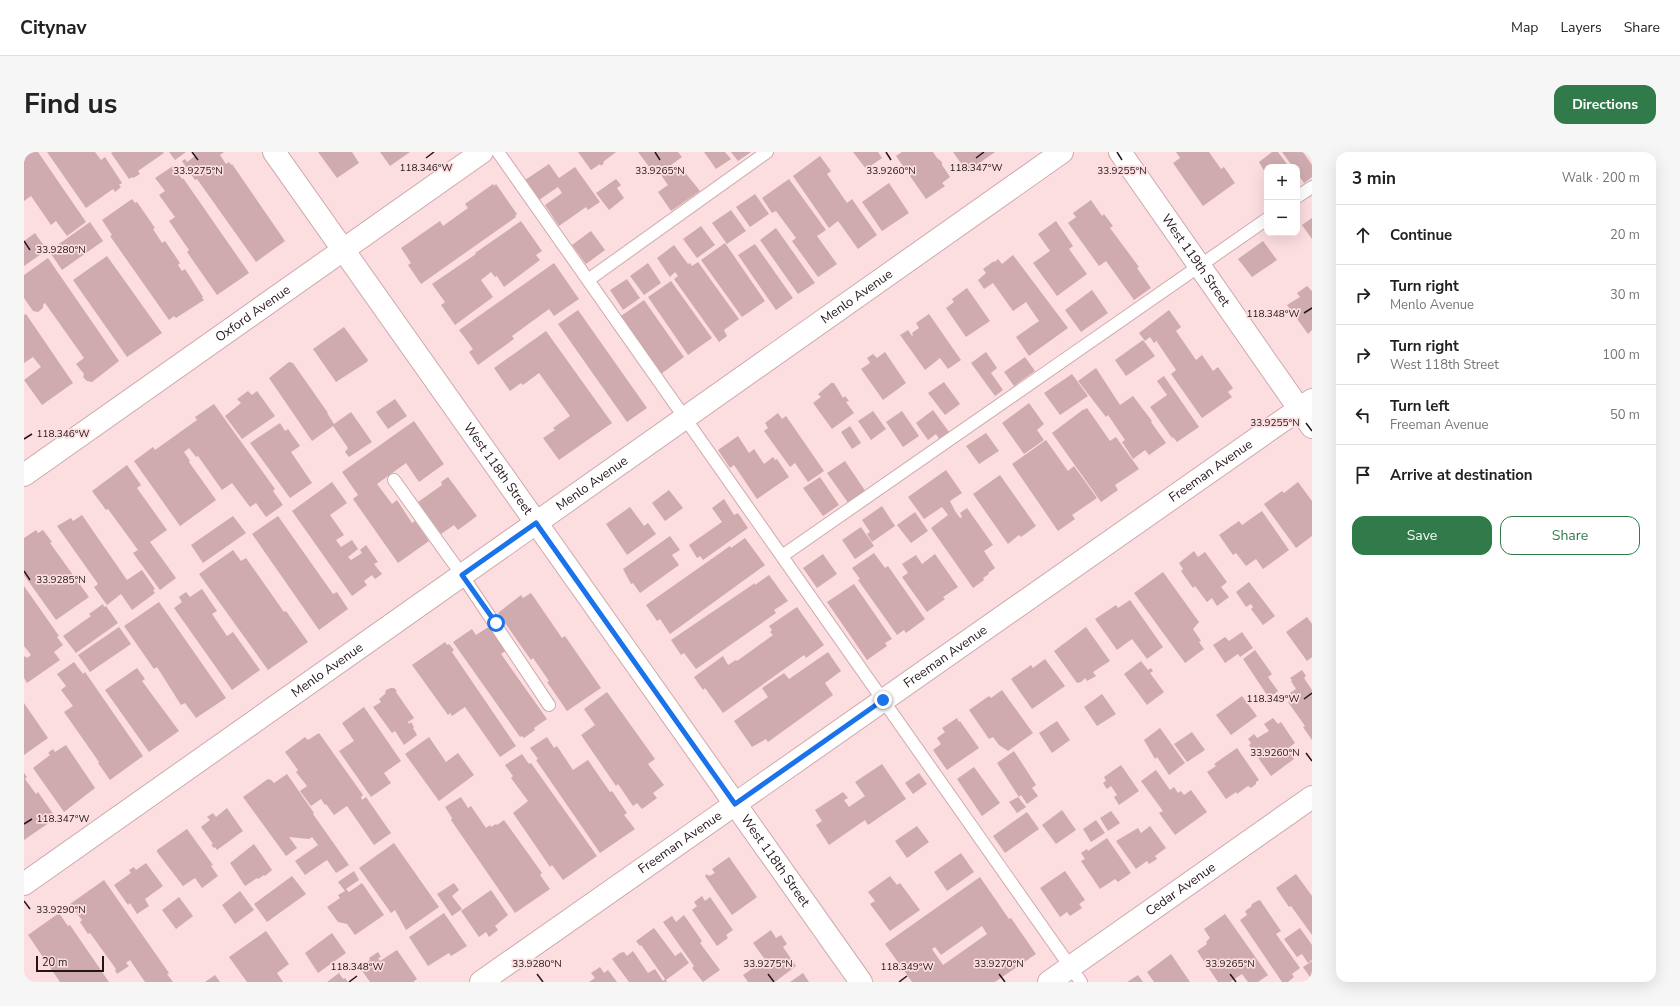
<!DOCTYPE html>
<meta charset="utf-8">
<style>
:root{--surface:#fff;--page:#f6f6f6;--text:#222;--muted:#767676;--line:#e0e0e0;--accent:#307b49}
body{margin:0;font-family:"Nunito Sans",sans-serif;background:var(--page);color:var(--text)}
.controls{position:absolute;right:12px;top:12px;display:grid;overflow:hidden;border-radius:8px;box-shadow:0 4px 16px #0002}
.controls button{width:36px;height:36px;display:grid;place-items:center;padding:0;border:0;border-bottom:1px solid var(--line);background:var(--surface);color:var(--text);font:20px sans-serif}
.scale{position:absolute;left:12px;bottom:10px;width:68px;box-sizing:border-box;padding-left:4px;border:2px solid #231618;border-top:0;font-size:11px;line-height:14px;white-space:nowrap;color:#231618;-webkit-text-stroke:3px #fcdde0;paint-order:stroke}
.stop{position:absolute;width:12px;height:12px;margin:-9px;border:3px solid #1a73e8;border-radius:50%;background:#fff}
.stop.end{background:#1a73e8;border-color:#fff;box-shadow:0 1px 4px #0008}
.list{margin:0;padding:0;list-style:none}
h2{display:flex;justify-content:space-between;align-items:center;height:52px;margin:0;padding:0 16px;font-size:17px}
h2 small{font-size:13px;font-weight:400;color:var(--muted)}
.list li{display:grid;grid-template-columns:26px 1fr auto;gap:12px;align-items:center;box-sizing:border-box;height:60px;padding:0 16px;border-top:1px solid var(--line)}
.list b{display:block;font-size:15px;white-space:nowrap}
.list p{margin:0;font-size:13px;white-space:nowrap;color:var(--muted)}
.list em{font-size:13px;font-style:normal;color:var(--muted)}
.actions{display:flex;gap:8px;padding:12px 16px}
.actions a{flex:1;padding:9px 0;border:1px solid var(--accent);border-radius:12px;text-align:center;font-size:14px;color:var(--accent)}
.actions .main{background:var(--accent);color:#fff}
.icon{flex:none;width:22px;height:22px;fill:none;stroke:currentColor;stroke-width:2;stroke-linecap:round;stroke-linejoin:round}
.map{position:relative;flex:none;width:1288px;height:830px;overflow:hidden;border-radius:12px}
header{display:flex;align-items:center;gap:24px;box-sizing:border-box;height:56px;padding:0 20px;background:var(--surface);border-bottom:1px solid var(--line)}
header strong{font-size:19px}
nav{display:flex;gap:22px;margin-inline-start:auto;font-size:14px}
.intro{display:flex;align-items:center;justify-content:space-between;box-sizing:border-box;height:96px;padding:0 24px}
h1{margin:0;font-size:28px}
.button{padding:10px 18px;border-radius:12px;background:var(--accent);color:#fff;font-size:14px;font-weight:700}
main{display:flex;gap:24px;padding:0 24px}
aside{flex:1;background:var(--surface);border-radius:12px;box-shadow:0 4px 16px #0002}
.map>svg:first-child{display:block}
.building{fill:#cfabaf;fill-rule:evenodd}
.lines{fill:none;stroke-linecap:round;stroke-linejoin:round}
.service-casing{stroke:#ceaaad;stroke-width:14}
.minor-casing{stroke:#ceaaad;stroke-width:24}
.tertiary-casing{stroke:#ceaaad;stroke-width:24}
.service{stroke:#fff;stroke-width:12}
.minor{stroke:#fff;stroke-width:22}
.tertiary{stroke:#fff;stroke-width:22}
.route{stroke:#1a73e8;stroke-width:5}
.ticks{fill:none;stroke:#231618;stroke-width:1.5}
.labels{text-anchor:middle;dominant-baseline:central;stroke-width:3.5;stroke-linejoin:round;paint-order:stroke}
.street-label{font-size:13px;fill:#231618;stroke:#fcdde0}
.ticks-label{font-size:10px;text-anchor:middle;fill:#231618;stroke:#fcdde0;stroke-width:3.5;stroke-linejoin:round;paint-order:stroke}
</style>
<header>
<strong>Citynav</strong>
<nav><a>Map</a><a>Layers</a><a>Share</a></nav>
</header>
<div class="intro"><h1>Find us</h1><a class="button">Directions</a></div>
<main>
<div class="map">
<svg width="1288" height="830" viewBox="0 0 1288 830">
<rect width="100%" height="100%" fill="#fcdde0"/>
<path class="building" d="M0 0H14L62 70 43 84 32 69 27 73 7 44 0 49Z
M23 0H71L77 8 81 5 98 31 95 33 97 35 91 40 89 37 62 56Z
M89 0H139L140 1 114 19 116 22 109 26 108 25 105 27 87 1Z
M145 0H162L151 8Z
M169 0H200L196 3 202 12 205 10 207 13 208 12 261 89 232 110 173 27 171 28 158 9 161 7 163 10 171 4Z
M294 0H328L335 11 313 26Z
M356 0H386L366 14Z
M554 0H592L579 10 580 11 577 14 576 12 567 18Z
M614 0H654L658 5 632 24Z
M680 0H701L707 7 692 17Z
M707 0H727L714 9Z
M829 0H854L858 6 842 17Z
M878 0H909L913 6 918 10V13L926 25 918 31 921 34 902 47 872 4Z
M929 0H971L943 20Z
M1152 0H1185L1197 17 1200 15 1211 31 1179 54 1149 11 1156 6Z
M1248 0H1254L1265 15H1243V24L1235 10Z
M1258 0H1279L1288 13V25L1280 31 1273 21V15H1269Z
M796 4 807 19 803 22 823 51 828 47 853 83 834 97 814 69 805 76 769 24Z
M525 12 535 26 551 15 576 50 564 58 562 55 535 74 521 53 538 41 534 35 515 48 501 28Z
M655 13 676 39 647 59 634 40 644 33 637 23Z
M149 14 158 27 159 26 225 121 193 143 163 100 165 98 145 69 151 65 135 43 141 39 131 26Z
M592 27 597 33 593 36 600 46 585 58 572 41Z
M765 27 802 78 793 84 813 112 794 125 768 89 772 86 752 59 748 61 738 46Z
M865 31 885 61 858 79 838 50Z
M469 32 470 34 472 32 493 62 491 64 492 65 397 132 384 113 387 111 377 96 416 69 419 74 444 56 441 52Z
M731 42 745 62 726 75 712 55Z
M108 47 111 51 113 50 131 76 129 77 138 91 141 89 156 111 154 113 158 119 161 117 179 145 178 146 180 148 152 166 150 164 145 168 86 84 88 83 78 68Z
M1067 48 1078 64 1080 62 1089 74 1086 76 1115 115 1113 116 1127 136 1110 148 1082 109 1075 114 1044 71 1052 65 1049 61Z
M707 58 722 79 703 92 688 71Z
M1288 66V87L1278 73Z
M497 69 518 99 512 103 516 108 480 135 473 124 471 125 467 120 457 128 469 145 431 173 417 153 421 150 408 132 452 102 451 101Z
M1032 69 1049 94 1045 97 1063 122 1033 144 1009 111 1026 99 1014 82Z
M66 70 79 89 38 118 25 99Z
M677 74 691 93 673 106 659 87Z
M752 76 791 131 774 142 736 88Z
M567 79 581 98 562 112 548 93Z
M11 81 23 98 0 114V89Z
M1239 89 1253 108 1228 125 1214 107Z
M701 91 741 149 718 165 677 108Z
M731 92 769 146 752 158 714 103Z
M650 93 664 112 666 111 668 114 674 110 715 167 700 178 703 184 695 190 650 127 654 124 651 120 646 125 633 106Z
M989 103 1044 176 1005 204 992 185 1015 169 1002 150 989 159 969 131 960 137 954 128 962 121 959 117 970 109 971 110 974 107 978 112Z
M83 104 138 181 103 205 49 128Z
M24 106 95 209 68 230 63 229 59 225 60 222 52 212 60 206 21 151 19 153V156L14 160 9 159 0 146V123Z
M530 111 555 147 530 164 525 157 488 184 490 187 454 213 445 200 449 197 435 178Z
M624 111 637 131 620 143 606 124Z
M603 127 616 146 599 158 586 138Z
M647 129 688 186 664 203 624 145Z
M1283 134 1288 139V178L1284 182 1263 153 1276 145 1273 141Z
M943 136 966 169 942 185 922 156 930 150 928 147Z
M1068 138 1084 161 1057 180 1041 158Z
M620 148 660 205 637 222 597 164Z
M554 158 623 256 603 270 534 172Z
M1145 158 1157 175 1152 179 1172 208 1178 203 1189 219 1194 215 1209 236 1204 240 1208 245 1178 266 1147 222 1152 218 1133 190 1134 188 1130 191 1126 185 1121 189 1115 181Z
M2 162 49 231 18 253 0 228 17 215 9 205 0 211V163Z
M905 162 937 208 924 217 916 206 901 218 876 183 884 178 888 184 889 183 888 181 895 176 892 171Z
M320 175 344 208 343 210 312 230 289 197Z
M522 179 588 271 535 308 519 286 531 278 529 276 546 264 515 221 499 233 497 231 486 239 470 216Z
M1119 188 1131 204 1102 224 1091 208Z
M861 200 882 231 859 248 837 217 846 211 843 206 849 202 853 206Z
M962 200 973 216 967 221 979 238 971 244 947 211Z
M1001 205 1011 219 990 234 980 220Z
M265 210 269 211 304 261H303L310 272 327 260 348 290 325 305 321 300 324 296 309 274 288 289 245 226Z
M1072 216 1096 253 1109 244 1128 269 1127 270 1142 291 1125 303 1121 298 1109 307 1098 290 1101 288 1084 263 1082 265 1054 229Z
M1048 222 1064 244 1036 263 1020 241Z
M1140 224 1175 275 1153 290 1149 285 1148 286 1126 255 1143 243 1133 229Z
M920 230 936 252 921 263 904 241Z
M807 231H810L819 246 821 244 825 249 822 250 830 261 808 277 789 251 797 245 794 242Z
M224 239 228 243 233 239 251 264 218 287 201 264 217 251 213 247Z
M371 247 383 264 364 277 352 260Z
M1005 251 1020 272 1013 278 1020 288 1000 302 978 271Z
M190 252 251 337 249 339 259 353 242 365 232 351 226 355 208 331 198 338 174 304 172 305 165 296 160 300 166 309 165 310 192 348 156 374 110 309 129 295 131 298 173 268 171 265Z
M1063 256 1086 289 1092 285 1115 317 1091 333 1094 338 1077 350 1028 281 1060 257V258Z
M909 258 925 280 915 287 912 282 904 288 892 271Z
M849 259 862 277 847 288 834 269Z
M878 259 895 284 879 295 862 270Z
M754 261 758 267 762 264 800 319 784 330 771 311 766 315 740 279 744 276 741 271Z
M390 269 420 312 395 330 382 311 353 332 368 352 373 348 388 371 391 369 405 389 374 411 329 347 334 343 318 320Z
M256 271 261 279 264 277 276 294 267 300 288 331 266 346 226 291Z
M826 274 837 291 828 297 817 280Z
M962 281 975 299 955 312 942 294Z
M714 284 725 301 730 297 740 312 749 305 751 308 753 307 765 325 733 347 710 313 706 316 694 298Z
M1022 288 1044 319 1050 314 1073 346 1048 363 1051 367 1034 379 988 312Z
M821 309 842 340 825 352 803 321Z
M103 313 117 333 113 336 143 378 126 390 152 426 136 438 109 401 114 398 84 357 82 358 68 339Z
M922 318 938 341 926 349 931 359 936 366 938 365 936 361 943 356 969 393 960 399 971 416 964 421 965 422 959 426 960 428 949 436 907 376 924 363 918 355 900 367 884 345Z
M976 323 1012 374 997 385 995 383 984 392 949 342Z
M424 325 453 364 434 378 430 373 417 382 394 350 418 333 417 330Z
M796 325 815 353 799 364 779 336Z
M308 330 323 351 306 363 320 383 312 388 317 395 328 388 334 397 324 405 327 408 338 401 336 398 342 393 354 410 350 412 358 422 351 427 348 423 340 429 343 433 328 444 268 359Z
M1274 330 1288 349V384L1272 396 1240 352 1258 339 1260 341Z
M645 338 659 356 641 369 628 351Z
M700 347 710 363 714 361 724 376 679 408 676 404 673 406 665 393 698 370 688 356Z
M858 354 871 374 848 390 843 382 846 380 838 368Z
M606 355 620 374 624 371 632 382 603 403 582 372Z
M1238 359 1265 398 1239 417 1232 407 1222 414 1212 401 1209 403 1195 383 1215 369 1218 373Z
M891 360 904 379 887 391 873 373Z
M58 363 103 428 118 418 131 437 129 438 131 441 108 458 97 442 83 453 70 435 74 432 33 374 47 366 49 369Z
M209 364 222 381 179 411 167 393Z
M254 364 309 442 313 440 324 457 295 478 228 382Z
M837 375 850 394 831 407 818 388Z
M12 378 14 381 19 378 28 390 26 391 65 445 32 468 0 423V386Z
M646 384 656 398 648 403 655 413 616 441 609 431 607 432 599 417Z
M721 386 741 413 646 482 636 467 633 469 622 453 706 394 707 396Z
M209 398 217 409 222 406 260 460 262 459 284 490 244 518 175 422Z
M1170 399 1174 405 1181 400 1203 430 1197 435 1205 445 1193 454 1188 446 1183 450 1171 434 1169 436 1157 419 1159 417 1155 411Z
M850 401 861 416 864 414 901 467 882 481 880 478 873 483 834 428 836 427 828 416Z
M799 402 813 422 793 436 779 416Z
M911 402 934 435 919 445 921 447 903 460 878 425 884 421 878 412 892 403 898 412Z
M1139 420 1175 470 1169 477 1177 489 1175 490 1180 497 1161 511 1110 441Z
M745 423 764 449 750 458 752 461 672 517 660 501 657 503 647 488 731 431V433Z
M1225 430 1251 464 1239 473 1227 457 1229 455 1227 452 1222 455 1212 440Z
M830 432 868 487 861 491 863 494 843 508 803 450Z
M0 434 35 484 33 485 39 493 30 500 36 508 3 531 0 526V505L1 504 3 506 7 503 0 494Z
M178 437 193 459 188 462 203 484 209 480 236 518 208 538 150 456 158 450 155 445 162 440 166 445Z
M507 441 538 486 541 484 577 536 543 559 523 530 525 529 509 506 507 508 474 461 497 443 499 446Z
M1106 448 1139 495 1123 507 1108 487 1093 498 1071 467 1092 453 1094 456Z
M135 450 202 546 172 566 161 551 157 553 133 515 130 517 100 474Z
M79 452 80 455 82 454 94 471 52 501 39 484 67 464 65 462Z
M773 455 800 493 782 506 780 503 699 561 681 536 679 538 670 525 699 504 704 513 712 508 713 509 749 483 746 480 748 478 745 474Z
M1283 465 1288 472V505L1283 509 1262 480Z
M466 474 483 498 477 502 523 567 510 576 511 578 500 586 498 584 496 585 429 490 448 477 452 483Z
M95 475 107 492 66 520 54 503Z
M1062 475 1086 509 1069 520 1072 524 1063 529 1061 526 1057 530 1053 531 1030 499Z
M1218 480 1229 496 1216 505 1214 502 1201 511 1189 493 1201 485 1205 489Z
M421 490 423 493 425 492 430 498 428 500 492 594 476 605 441 555 428 564 426 561 424 563 388 513Z
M1231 498 1248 522 1244 525 1254 539 1245 546 1219 507Z
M804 500 817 519 801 531 809 543 744 590 742 587 728 595 710 569 744 545 738 536 760 521 765 527Z
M1021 507 1041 534 1008 557 987 527 1007 513 1009 516Z
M1117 509 1124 518 1127 516 1129 519 1126 521 1140 540 1123 553 1100 522Z
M50 510 59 522 61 520 119 604 86 628 74 611 75 610 40 560 49 554 37 538 42 534 33 522Z
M113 516 121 527 118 529 155 579 125 600 81 538Z
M1278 518 1282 524 1280 526 1288 538V588L1279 575 1281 574 1264 550 1270 546 1266 541 1272 537 1267 529 1268 528 1266 526Z
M367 536H370L373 539 372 540 390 566 384 570 385 572 387 570 390 575 389 576 393 583 380 593 371 579 368 581 349 555 357 550 355 547 361 542 362 538Z
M978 538 1009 581 984 599 975 593 969 585 965 587 945 558 965 544 967 546Z
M583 540 631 607 624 612 640 633 629 641 633 646 618 657 613 651 609 654 594 632 592 634 557 583 571 573 560 557Z
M1078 542 1092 562 1073 574 1060 555Z
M1218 544 1233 564 1207 583 1192 563Z
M0 551 24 586 0 603Z
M340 555 377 609 360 621 367 631 347 645 315 599 330 589 318 571Z
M933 566 935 570 936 569 955 596 923 618 909 598 917 592 913 586 921 580 918 576Z
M1249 566 1254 572 1257 570 1271 591 1263 597 1270 607 1247 624 1225 593 1227 591 1224 587 1230 582 1233 586 1245 579 1240 572Z
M1033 569 1046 588 1028 601 1015 581Z
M1136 576 1161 611 1145 623 1133 605 1131 607 1120 588Z
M1168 580 1181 598 1163 610 1150 592Z
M295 581 339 643 337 645 338 648 342 645 367 681 350 693 323 654 310 663 302 652 301 653 297 647 287 654 276 639 283 634 272 620 274 618 261 600 281 585 284 588Z
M405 585 422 610 434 601 450 623 415 649 381 602Z
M523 585 530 596 533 594 549 618 564 608 586 640 588 639 603 661 600 663 611 677 576 701 512 608 514 607 506 596Z
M42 593 71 636 40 660 9 616 26 603 24 601 29 597 31 600Z
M1213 596 1235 628 1232 630V632L1227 636 1224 634 1213 642 1212 640 1202 647 1183 620 1192 614 1190 612Z
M990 599 1012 633 1008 636 1014 644 1003 652 997 643 995 645 973 611Z
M498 602 505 612 507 611 573 704 539 728 528 713 526 715 489 661 504 649 487 626 489 624 481 613Z
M858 612 882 647 844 673 841 668 805 693 792 673 798 669 791 658 819 640 824 646 820 648 825 655 841 644 831 630Z
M1097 613 1115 639 1095 653 1090 645 1093 643 1087 634 1083 637 1079 631 1082 629 1080 625Z
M950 615 976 651 958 664 933 627Z
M1132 618 1146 638 1150 635 1154 641 1157 639 1160 643 1167 638 1183 660 1151 683 1135 661 1139 659 1117 629Z
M0 621 3 625 1 627 12 642 14 640 32 666 0 688Z
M895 621 903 632 889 642 881 631Z
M263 622 290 661 289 662 325 713 312 721 303 708 281 723 271 709 294 693 288 685 285 687 265 685 273 696 262 704 219 645 244 627 247 628 250 631Z
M437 645 444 656 447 654 462 676 466 673 467 675 472 672 473 673 480 668 518 721 516 723 526 737 491 761 427 668 428 666 421 655Z
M994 645 1002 655 993 661 985 650Z
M203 656 219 679 193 698 191 695 190 696 187 693 189 692 177 675 186 668 183 665 189 661 192 665Z
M1038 658 1052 678 1032 692 1018 673Z
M1087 659 1096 671 1084 679 1076 666Z
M1003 660 1015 677 981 701 969 684Z
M1072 668 1081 681 1067 690 1059 677Z
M893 674 905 690 883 706 871 689Z
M1126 674 1142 696 1131 704 1133 707 1125 712 1123 709 1112 717 1092 689 1114 676 1117 681Z
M163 677 189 713 187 714 194 724 178 736 171 726 159 734 133 700V698Z
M1083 686 1107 721 1094 730 1091 727 1076 737 1057 709 1061 707 1057 701 1063 697 1064 699Z
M370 691 415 755 382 778 371 758 367 761 335 716Z
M230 692 248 718 241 724 240 723 234 727 233 726 221 734 206 711Z
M937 701 950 720 923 739 910 720Z
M705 705 733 745 708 763 681 724 683 722 685 724 691 721 688 717Z
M122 711 139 734 121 747 125 754 113 762 106 751 104 753 90 733 107 721 105 718 110 715 112 718Z
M330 719 335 728 322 737 325 740 338 731 360 763 331 783 323 772 314 770 303 755 316 746 314 743 321 739 314 730Z
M1041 719 1061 748 1055 752 1058 756 1046 764 1043 760 1036 765 1016 736Z
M1272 722 1288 744V783L1267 754 1265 755 1252 736Z
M268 724 282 742 243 770 230 752Z
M866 724 873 733 876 731 896 758 866 779 846 752 851 749 844 740Z
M956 725 985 767 987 766 1012 802 971 830H888L861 792ZM958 774 963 782 919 813 908 797 911 795 917 803Z
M80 728 145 821 143 822 149 830H121L106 808 102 811 105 814 93 822 91 818 92 817 66 781 64 782 56 770 58 768 46 752Z
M430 731 435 738 428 744 438 757 428 764 413 742Z
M467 738 484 763 471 774 474 778 465 785 462 780 455 785 437 759Z
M216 739 230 758 211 772 198 753Z
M678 744 681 749 686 745 709 778 702 783 704 786 693 794 668 758 673 754 670 750Z
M155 745 169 764 152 777 138 758Z
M1236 748 1257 779 1252 782 1276 816 1268 822 1270 825 1264 830H1258L1216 768 1223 763 1221 759 1227 755 1228 752 1233 749Z
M35 761 44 774 46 773 85 830H36L4 783Z
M420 761 443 794 427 804 425 801 404 814 385 785Z
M1201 762 1244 823 1234 830H1224L1218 822 1206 830H1194L1173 799 1183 792 1182 790 1186 786 1180 777Z
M660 763 678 789 676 791 696 818 679 830 668 816 670 814 639 770 648 764 652 770Z
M630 776 651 804 657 800 665 811 642 828 643 830H605L588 807 596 801 600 800 603 804 609 799 624 821 631 817 639 829 641 827 617 793 616 794 612 789Z
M1276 776 1288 793V808L1284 811 1278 802 1273 805 1260 787Z
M747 778 752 786 757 783 763 792 759 795 772 814 751 830 750 829 748 830H724L719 823 738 810 739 811 742 809 729 791Z
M242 779 265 812 253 821 259 830H223L205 805Z
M308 781 322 801 294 821 281 801Z
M373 798 393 827 389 830H346L336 816 346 808 345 806 354 800 357 805 354 806 356 809Z
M1147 802 1166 830H1130L1123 820Z
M1288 809V828L1279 815Z
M576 815 580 821 584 818 593 830H565L571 826 567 821Z
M315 821 319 827 321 826 324 830H303Z
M779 821 785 830H766Z
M191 823 196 830H181Z
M1114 823 1119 830H1103Z"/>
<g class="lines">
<g class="service-casing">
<path id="service" d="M474 0 1057 830
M1273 45 1288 35
M564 128 743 0
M370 328 438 423 525 553
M758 404 1243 67"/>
</g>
<g class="minor-casing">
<g id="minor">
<path id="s1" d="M1096 0 1288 275"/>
<path id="s2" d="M0 323 458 0"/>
<path id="s3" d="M0 732 1038 0"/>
<path id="s4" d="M457 830 1288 248"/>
<path id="s5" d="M1025 830 1288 645"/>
</g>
</g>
<g class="tertiary-casing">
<g id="tertiary">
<path id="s6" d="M250 0 837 830"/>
</g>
</g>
<use href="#service" class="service"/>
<use href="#minor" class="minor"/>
<use href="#tertiary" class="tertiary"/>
</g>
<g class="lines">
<path class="route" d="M472 471 438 423 512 371 711 652 859 548"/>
</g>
<path class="ticks" d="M168 0 174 8M631 0 636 8M862 0 867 8M1093 0 1098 8M402 6 410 0M952 6 960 0M0 89 6 98M1280 161 1288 156M1282 271 1288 279M0 287 8 282M0 419 6 428M1280 547 1288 541M1282 601 1288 609M0 672 8 667M0 749 6 757M513 822 519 830M744 822 750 830M975 822 981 830M1206 822 1212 830M325 830 333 824M875 830 883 824"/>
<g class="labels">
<g class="street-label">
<text stroke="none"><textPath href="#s1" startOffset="132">West 119th Street</textPath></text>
<text stroke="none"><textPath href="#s3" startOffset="1019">Menlo Avenue</textPath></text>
<text stroke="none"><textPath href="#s2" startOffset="280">Oxford Avenue</textPath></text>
<text stroke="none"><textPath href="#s6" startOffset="388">West 118th Street</textPath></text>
<text stroke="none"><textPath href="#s4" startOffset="891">Freeman Avenue</textPath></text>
<text stroke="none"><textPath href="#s3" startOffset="695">Menlo Avenue</textPath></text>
<text stroke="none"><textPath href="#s4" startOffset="567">Freeman Avenue</textPath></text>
<text stroke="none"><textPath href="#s3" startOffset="371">Menlo Avenue</textPath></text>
<text stroke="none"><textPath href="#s4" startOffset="243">Freeman Avenue</textPath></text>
<text stroke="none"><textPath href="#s6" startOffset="868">West 118th Street</textPath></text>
<text stroke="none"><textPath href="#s5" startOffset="161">Cedar Avenue</textPath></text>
</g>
</g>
<g class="ticks-label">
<text x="402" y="19">118.346°W</text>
<text x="952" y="19">118.347°W</text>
<text x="174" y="22">33.9275°N</text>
<text x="636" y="22">33.9265°N</text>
<text x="867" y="22">33.9260°N</text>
<text x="1098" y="22">33.9255°N</text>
<text x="37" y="101">33.9280°N</text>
<text x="1249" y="165">118.348°W</text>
<text x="1251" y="274">33.9255°N</text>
<text x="39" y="285">118.346°W</text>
<text x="37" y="431">33.9285°N</text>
<text x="1249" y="550">118.349°W</text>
<text x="1251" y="604">33.9260°N</text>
<text x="39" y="670">118.347°W</text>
<text x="37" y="761">33.9290°N</text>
<text x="513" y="815">33.9280°N</text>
<text x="744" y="815">33.9275°N</text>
<text x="975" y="815">33.9270°N</text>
<text x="1206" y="815">33.9265°N</text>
<text x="333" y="818">118.348°W</text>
<text x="883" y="818">118.349°W</text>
</g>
</svg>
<div class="controls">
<button>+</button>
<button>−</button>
</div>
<div class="scale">20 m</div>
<div class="stop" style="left:472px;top:471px"></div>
<div class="stop end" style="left:859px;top:548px"></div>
</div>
<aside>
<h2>3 min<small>Walk · 200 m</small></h2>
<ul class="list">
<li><svg class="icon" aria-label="ahead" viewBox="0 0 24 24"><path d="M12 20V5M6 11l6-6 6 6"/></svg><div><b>Continue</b></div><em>20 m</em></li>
<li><svg class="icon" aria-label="right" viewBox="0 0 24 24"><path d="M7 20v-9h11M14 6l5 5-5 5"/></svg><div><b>Turn right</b><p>Menlo Avenue</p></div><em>30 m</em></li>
<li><svg class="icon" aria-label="right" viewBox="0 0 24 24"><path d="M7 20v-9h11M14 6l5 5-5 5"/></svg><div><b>Turn right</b><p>West 118th Street</p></div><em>100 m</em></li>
<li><svg class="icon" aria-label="left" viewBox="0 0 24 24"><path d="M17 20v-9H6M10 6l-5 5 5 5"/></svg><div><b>Turn left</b><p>Freeman Avenue</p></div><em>50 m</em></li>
<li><svg class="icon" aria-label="arrive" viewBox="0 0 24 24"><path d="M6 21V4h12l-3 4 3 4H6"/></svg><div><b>Arrive at destination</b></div></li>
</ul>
<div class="actions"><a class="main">Save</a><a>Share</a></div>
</aside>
</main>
